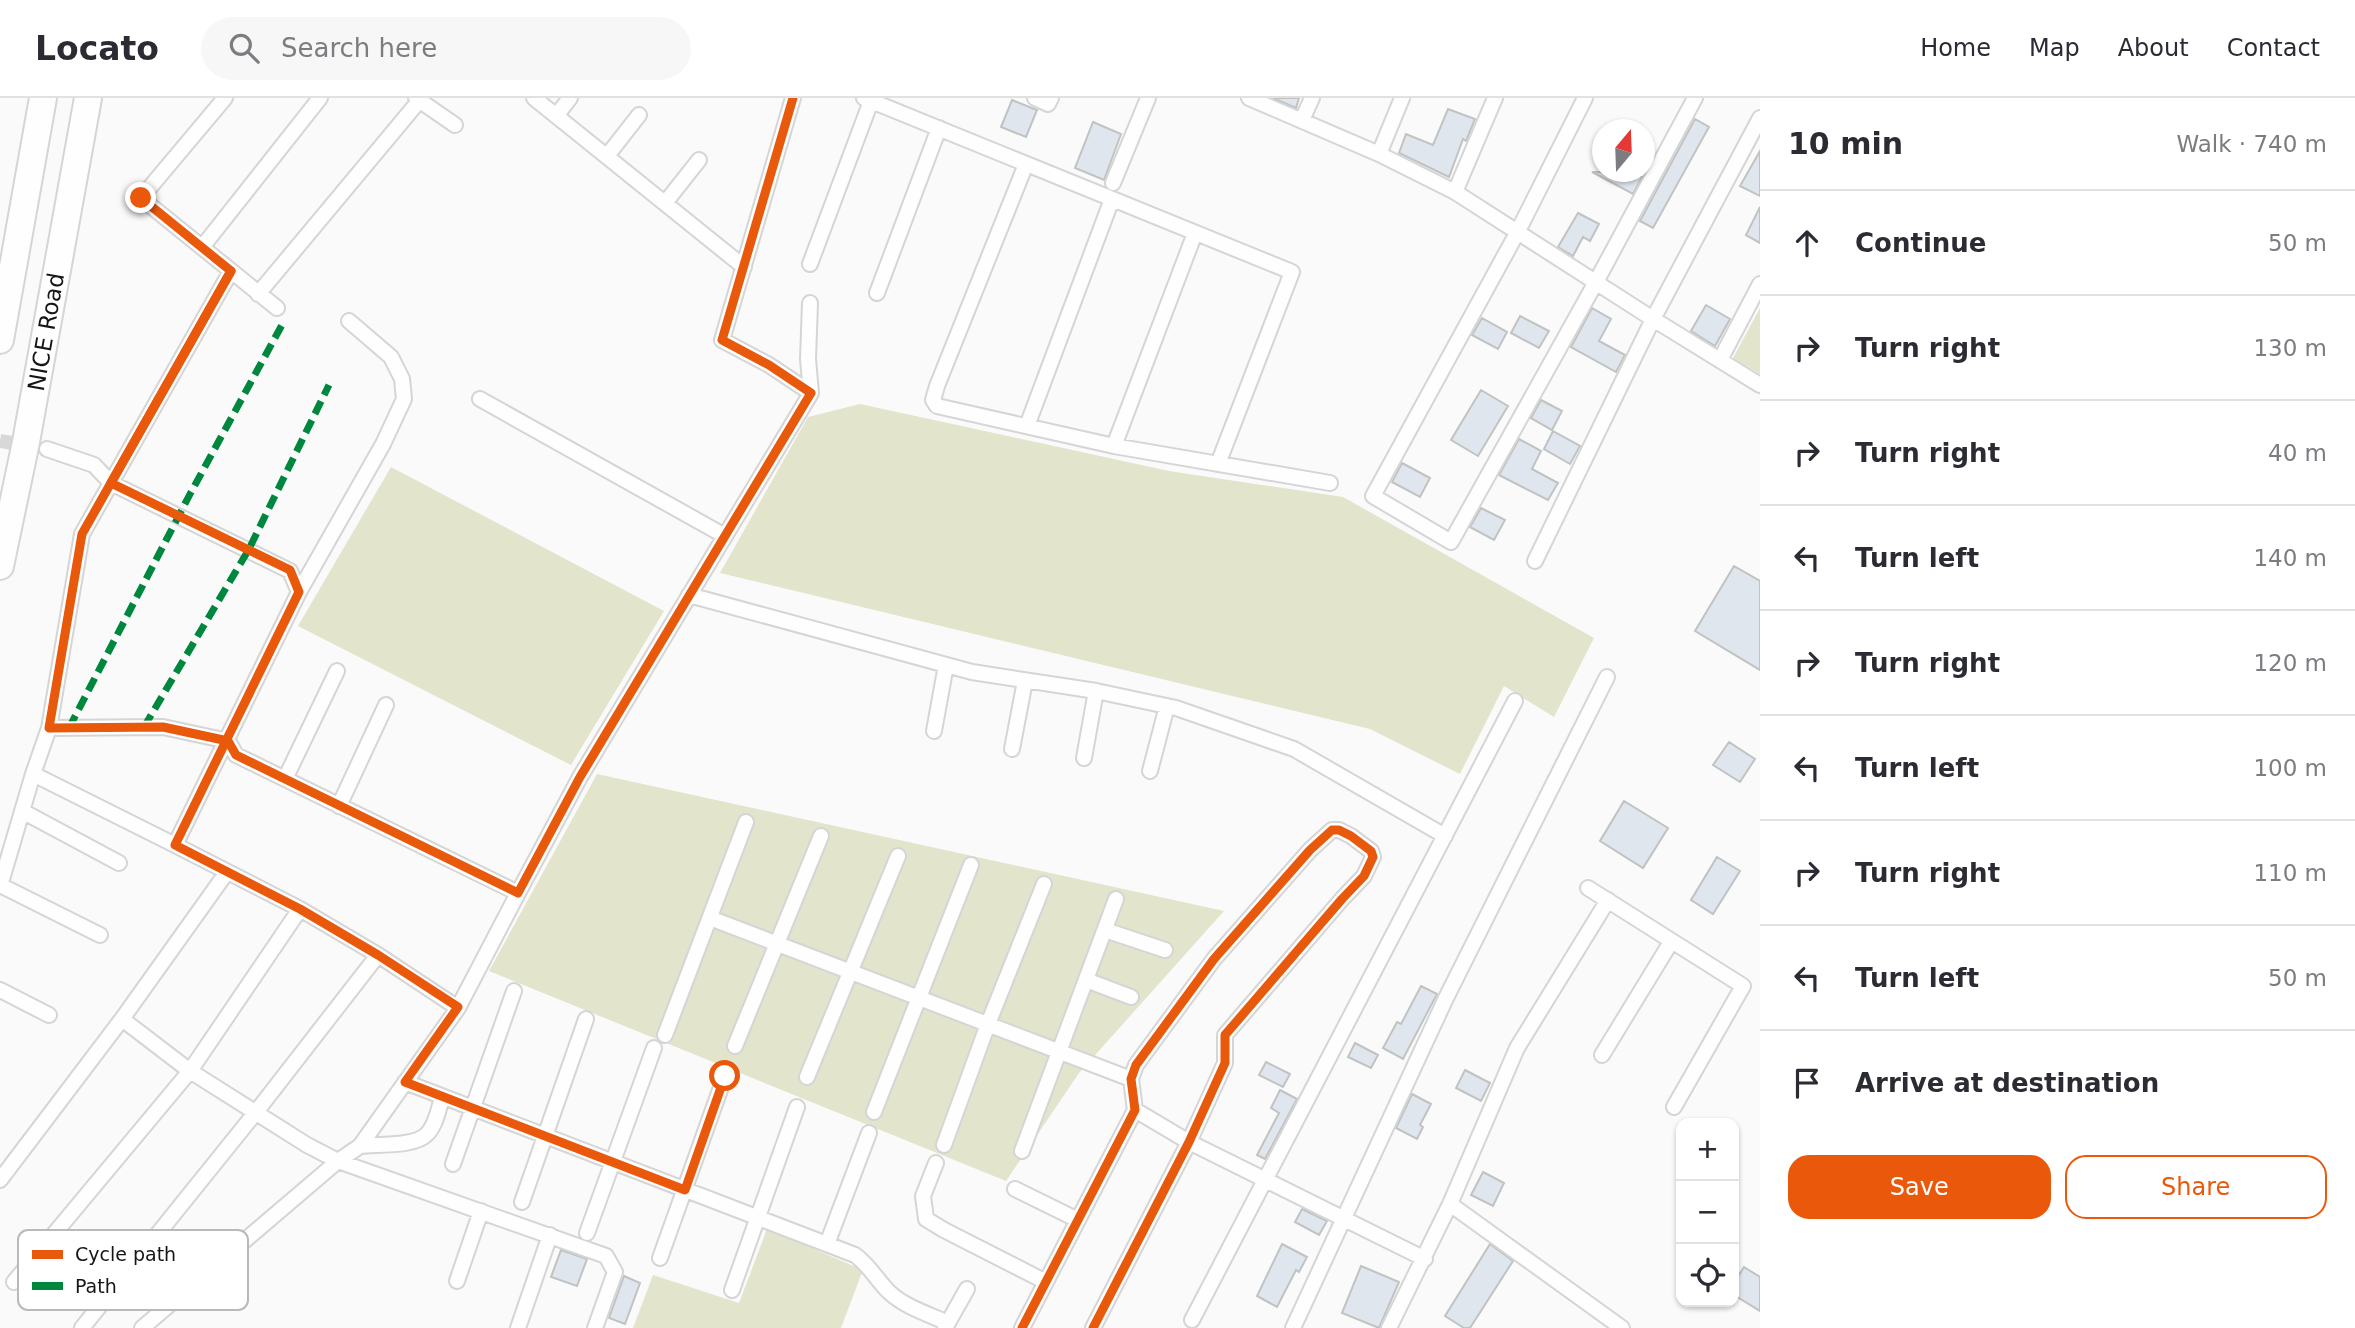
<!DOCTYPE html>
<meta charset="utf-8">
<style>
:root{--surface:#fff;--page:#f7f7f7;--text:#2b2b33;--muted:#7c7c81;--line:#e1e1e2;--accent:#ea580c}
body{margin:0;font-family:"DejaVu Sans",sans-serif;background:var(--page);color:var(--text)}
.controls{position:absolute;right:21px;bottom:21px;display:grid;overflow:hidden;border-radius:14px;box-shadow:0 2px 5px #0004}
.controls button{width:63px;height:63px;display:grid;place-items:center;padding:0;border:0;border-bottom:2px solid var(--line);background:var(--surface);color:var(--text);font:35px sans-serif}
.compass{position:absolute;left:1592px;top:21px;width:63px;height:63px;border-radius:50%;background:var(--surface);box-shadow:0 2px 5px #0004;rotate:19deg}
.stop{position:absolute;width:21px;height:21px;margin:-16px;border:5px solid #ea580c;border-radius:50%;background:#fff}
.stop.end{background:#ea580c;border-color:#fff;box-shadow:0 2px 7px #0008}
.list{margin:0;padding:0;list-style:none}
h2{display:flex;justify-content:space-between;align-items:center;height:91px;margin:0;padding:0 28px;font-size:30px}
h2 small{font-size:23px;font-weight:400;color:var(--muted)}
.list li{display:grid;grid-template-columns:46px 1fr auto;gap:21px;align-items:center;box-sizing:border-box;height:105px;padding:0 28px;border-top:2px solid var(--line)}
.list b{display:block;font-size:26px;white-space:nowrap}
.list em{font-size:23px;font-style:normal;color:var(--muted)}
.actions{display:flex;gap:14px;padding:21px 28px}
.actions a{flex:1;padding:16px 0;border:2px solid var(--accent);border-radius:21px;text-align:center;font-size:24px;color:var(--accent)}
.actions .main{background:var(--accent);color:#fff}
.icon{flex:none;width:38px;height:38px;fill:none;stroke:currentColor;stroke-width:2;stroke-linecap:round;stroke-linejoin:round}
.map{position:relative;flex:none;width:1760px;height:1230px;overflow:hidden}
header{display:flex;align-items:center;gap:42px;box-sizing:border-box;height:98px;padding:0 35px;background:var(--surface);border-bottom:2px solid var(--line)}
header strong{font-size:33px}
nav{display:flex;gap:38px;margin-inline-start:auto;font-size:24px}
.search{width:490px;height:63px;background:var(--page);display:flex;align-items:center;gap:18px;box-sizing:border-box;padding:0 24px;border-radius:38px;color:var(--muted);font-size:26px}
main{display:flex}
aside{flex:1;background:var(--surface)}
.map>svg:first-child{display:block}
.green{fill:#e2e4cc}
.building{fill:#dfe6ed;stroke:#c1c2c2;stroke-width:2}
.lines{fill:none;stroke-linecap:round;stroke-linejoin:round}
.street-tunnel{stroke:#d8d8d9;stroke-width:14;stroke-dasharray:14 7;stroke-linecap:butt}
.street-casing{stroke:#d5d5d6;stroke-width:18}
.highway-casing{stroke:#d5d5d6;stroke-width:30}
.street{stroke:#fefefe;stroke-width:14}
.highway{stroke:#fefefe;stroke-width:26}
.quiet{stroke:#00873e;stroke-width:7;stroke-dasharray:14 7;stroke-linecap:butt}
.cycleway-casing{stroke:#fff;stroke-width:13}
.cycleway{stroke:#e8590c;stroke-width:9}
.route{stroke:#ea580c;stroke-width:9}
.labels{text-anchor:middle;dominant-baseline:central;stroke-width:5;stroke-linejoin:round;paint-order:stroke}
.street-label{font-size:23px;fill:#151516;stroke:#fff}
.key{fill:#fff;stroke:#b9b9b9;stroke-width:2}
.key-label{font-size:19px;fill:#151516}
</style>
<header>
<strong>Locato</strong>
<div class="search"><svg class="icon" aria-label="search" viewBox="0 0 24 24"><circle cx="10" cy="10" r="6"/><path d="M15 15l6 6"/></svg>Search here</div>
<nav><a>Home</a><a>Map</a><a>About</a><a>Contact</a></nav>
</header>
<main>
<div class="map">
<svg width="1760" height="1230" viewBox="0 0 1760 1230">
<rect width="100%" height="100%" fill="#fafafb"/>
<path class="green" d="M1760 210V276L1733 260Z
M860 306 1169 373 1343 399 1594 540 1554 619 1504 588 1460 676 1370 631 720 475 808 319Z
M391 369 664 513 571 667 298 528Z
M597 676 1224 813 1079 975 1006 1083 489 873Z
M767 1131 863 1172 841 1230H633L653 1177 739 1205Z"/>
<path class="building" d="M1273 0H1299L1296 10Z
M1012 2 1037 12 1026 39 1001 29Z
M1448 11 1475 21 1466 43 1463 41 1449 79 1399 55 1406 36 1433 47Z
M1695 21 1709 29 1653 130 1640 123Z
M1093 24 1121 36 1104 82 1075 70Z
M1760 53V98L1740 88Z
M1592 74H1631L1642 79 1633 96Z
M1760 109V145L1746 137Z
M1578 115 1599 126 1590 143 1583 139 1573 158 1558 149Z
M1706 207 1730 221 1715 248 1691 233Z
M1592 210 1611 221 1599 243 1625 257 1616 274 1571 249Z
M1520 218 1549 233 1539 250 1511 235Z
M1482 220 1507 234 1498 251 1472 237Z
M1481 292 1508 308 1478 358 1451 342Z
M1541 302 1562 313 1552 332 1531 320Z
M1553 333 1580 348 1570 366 1544 351Z
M1519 341 1541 353 1532 371 1558 385 1548 402 1499 377Z
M1402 365 1430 380 1420 399 1392 384Z
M1481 410 1505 422 1494 442 1470 429Z
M1734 468 1760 483V572L1695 533Z
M1729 644 1755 661 1740 684 1713 667Z
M1624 703 1668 730 1643 770 1600 743Z
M1717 759 1740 773 1713 816 1691 802Z
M1421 888 1437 896 1403 961 1383 950 1397 924 1401 926Z
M1355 945 1378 957 1371 970 1348 959Z
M1266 964 1290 976 1283 989 1259 977Z
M1465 972 1490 985 1481 1003 1456 990Z
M1280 992 1297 1001 1265 1061 1257 1057 1279 1015 1271 1010Z
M1412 996 1431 1006 1420 1027 1423 1029 1417 1041 1396 1030Z
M1483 1074 1504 1085 1493 1108 1471 1097Z
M1302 1111 1327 1123 1319 1137 1295 1124Z
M1282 1146 1307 1159 1299 1174 1296 1172 1277 1209 1257 1198Z
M1490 1146 1513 1163 1470 1230H1464L1445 1218Z
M561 1152 587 1161 577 1188 551 1179Z
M1361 1168 1399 1184 1379 1230 1342 1215Z
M1744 1169 1760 1179V1213L1734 1197V1185Z
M624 1178 640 1185 625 1226 609 1220Z"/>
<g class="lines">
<path class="street-tunnel" d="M0 343 30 348"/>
<g class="street-casing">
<path id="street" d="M225 0 141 100 277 210
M416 0 455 27
M534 0 744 169
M864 0 1292 174 1218 366
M1035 0 1048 6 1051 0
M1249 0 1379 56 1455 94 1653 221 1760 287
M1585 0 1517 135 1373 398 1451 444 1596 184 1695 0
M556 18 570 0
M1302 22 1312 0
M1379 56 1402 0
M607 58 639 17
M1026 66 937 288 933 302 937 308 1114 348 1330 385
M1113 85 1148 0
M1455 94 1495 0
M665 105 699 62
M203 148 320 0
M810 166 871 3
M231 173 82 436 49 630 163 629 228 643 236 657 518 795 580 679 811 295 769 267 722 242 793 0
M877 195 939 30
M258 196 419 3
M810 205 808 261 811 295
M1720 262 1760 186
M480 301 725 438
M1027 328 1112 101
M1114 348 1195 135
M47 351 94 367 111 385 290 473 299 494
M1535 463 1653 221 1760 20
M689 497 972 574 1096 593 1176 610 1294 651 1445 738
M49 630 33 676 175 747 299 494 383 346 404 301 402 281 391 259 349 223
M934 633 946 567
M1012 651 1025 583
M1084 660 1096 593
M1150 673 1167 608
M285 681 337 573
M339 708 386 607
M22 713 119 765
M175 747 300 811 378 857
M0 787 100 837
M0 788 33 676
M1588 790 1743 888 1674 1009
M1608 802 1517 950 1450 1106 1622 1230
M300 811 190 973 307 1047 338 1063 606 1158 615 1174 595 1230
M710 820 1131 981
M1105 832 1165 852
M1086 882 1131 899
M0 892 49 917
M665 937 746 724
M735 948 821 738
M1602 957 1671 844
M807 979 898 758
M405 984 855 1157C869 1167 877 1182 889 1194 905 1209 928 1216 948 1225
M1135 1012 1189 1044 1425 1161
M874 1014 971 767
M944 1047 988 926 1044 786
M360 1048C378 1046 415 1049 427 1036 436 1027 439 1010 442 999
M1022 1053 1116 801
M936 1065 923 1098 926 1121 944 1132 1046 1184
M453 1066 514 893
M0 1082 122 921
M1015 1091 1078 1122
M522 1104 586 921
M587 1135 654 950
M827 1146 869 1035
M660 1160 725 978
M457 1183 481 1113
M14 1184 190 973 122 921 227 774
M732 1192 797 1009
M1192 1222 1515 603
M82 1230 256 1014 378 857 458 910
M142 1230 338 1063 360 1048 458 910 518 795
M518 1230 550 1137
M945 1230 967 1191
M1022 1230 1135 1012 1131 981 1136 967 1214 861 1310 752 1332 732H1339L1351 738 1371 753 1373 759 1364 778 1342 801 1225 937V965L1189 1044 1093 1230
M1293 1230 1446 900 1607 579
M1389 1230 1450 1106"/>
</g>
<g class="highway-casing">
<path id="highway" d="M0 242 43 0
M0 468 26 344 88 0"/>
</g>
<use href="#street" class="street"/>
<use href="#highway" class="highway"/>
<path class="quiet" d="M144 629 249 451 329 287
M69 630 189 398 283 225"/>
<g class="cycleway-casing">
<path id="cycleway" d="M231 173 82 436 49 630 163 629 228 643 236 657 518 795 580 679 811 295 769 267 722 242 793 0
M1022 1230 1135 1012 1131 981 1136 967 1214 861 1310 752 1332 732H1339L1351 738 1371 753 1373 759 1364 778 1342 801 1225 937V965L1189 1044 1093 1230"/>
</g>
<use href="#cycleway" class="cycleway"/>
</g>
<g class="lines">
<path class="route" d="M141 100 231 173 111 385 290 472 299 494 175 747 300 811 378 857 458 909 405 984 685 1092 725 978"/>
</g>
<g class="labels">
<g class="street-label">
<text transform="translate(46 234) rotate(-80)">NICE Road</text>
</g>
</g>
<rect x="18" y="1132" width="230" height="80" rx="10" class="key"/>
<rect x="32" y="1152" width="31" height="9" fill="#e8590c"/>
<rect x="32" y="1184" width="31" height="8" fill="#00873e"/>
<g class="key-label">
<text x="75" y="1163">Cycle path</text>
<text x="75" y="1195">Path</text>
</g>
</svg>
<div class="controls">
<button>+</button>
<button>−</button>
<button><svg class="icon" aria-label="locate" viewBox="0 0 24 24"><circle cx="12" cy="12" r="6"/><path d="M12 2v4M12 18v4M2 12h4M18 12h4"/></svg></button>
</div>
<svg class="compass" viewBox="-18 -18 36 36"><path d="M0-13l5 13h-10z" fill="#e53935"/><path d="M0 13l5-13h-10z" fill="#7c7c81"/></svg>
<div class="stop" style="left:725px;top:978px"></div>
<div class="stop end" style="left:141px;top:100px"></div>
</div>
<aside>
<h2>10 min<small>Walk · 740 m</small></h2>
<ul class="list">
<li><svg class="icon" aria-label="ahead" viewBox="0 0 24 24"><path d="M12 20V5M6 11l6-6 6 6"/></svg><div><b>Continue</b></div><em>50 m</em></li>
<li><svg class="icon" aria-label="right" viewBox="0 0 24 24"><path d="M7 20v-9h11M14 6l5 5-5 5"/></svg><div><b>Turn right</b></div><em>130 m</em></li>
<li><svg class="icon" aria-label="right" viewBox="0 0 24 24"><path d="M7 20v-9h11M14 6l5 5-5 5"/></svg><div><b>Turn right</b></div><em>40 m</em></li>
<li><svg class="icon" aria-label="left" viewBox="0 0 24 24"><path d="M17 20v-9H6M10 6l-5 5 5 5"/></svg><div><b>Turn left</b></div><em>140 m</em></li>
<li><svg class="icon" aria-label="right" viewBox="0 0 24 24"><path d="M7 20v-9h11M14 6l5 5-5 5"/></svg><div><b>Turn right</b></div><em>120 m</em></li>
<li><svg class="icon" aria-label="left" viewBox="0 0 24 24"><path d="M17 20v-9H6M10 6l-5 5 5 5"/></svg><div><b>Turn left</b></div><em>100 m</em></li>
<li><svg class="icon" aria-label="right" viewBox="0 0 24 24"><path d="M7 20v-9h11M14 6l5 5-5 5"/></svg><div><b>Turn right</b></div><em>110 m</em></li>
<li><svg class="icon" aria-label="left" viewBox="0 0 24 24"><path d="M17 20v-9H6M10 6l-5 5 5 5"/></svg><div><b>Turn left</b></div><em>50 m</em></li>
<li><svg class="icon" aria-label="arrive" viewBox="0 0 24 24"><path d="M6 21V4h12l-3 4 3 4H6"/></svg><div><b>Arrive at destination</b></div></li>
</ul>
<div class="actions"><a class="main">Save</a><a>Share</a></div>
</aside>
</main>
